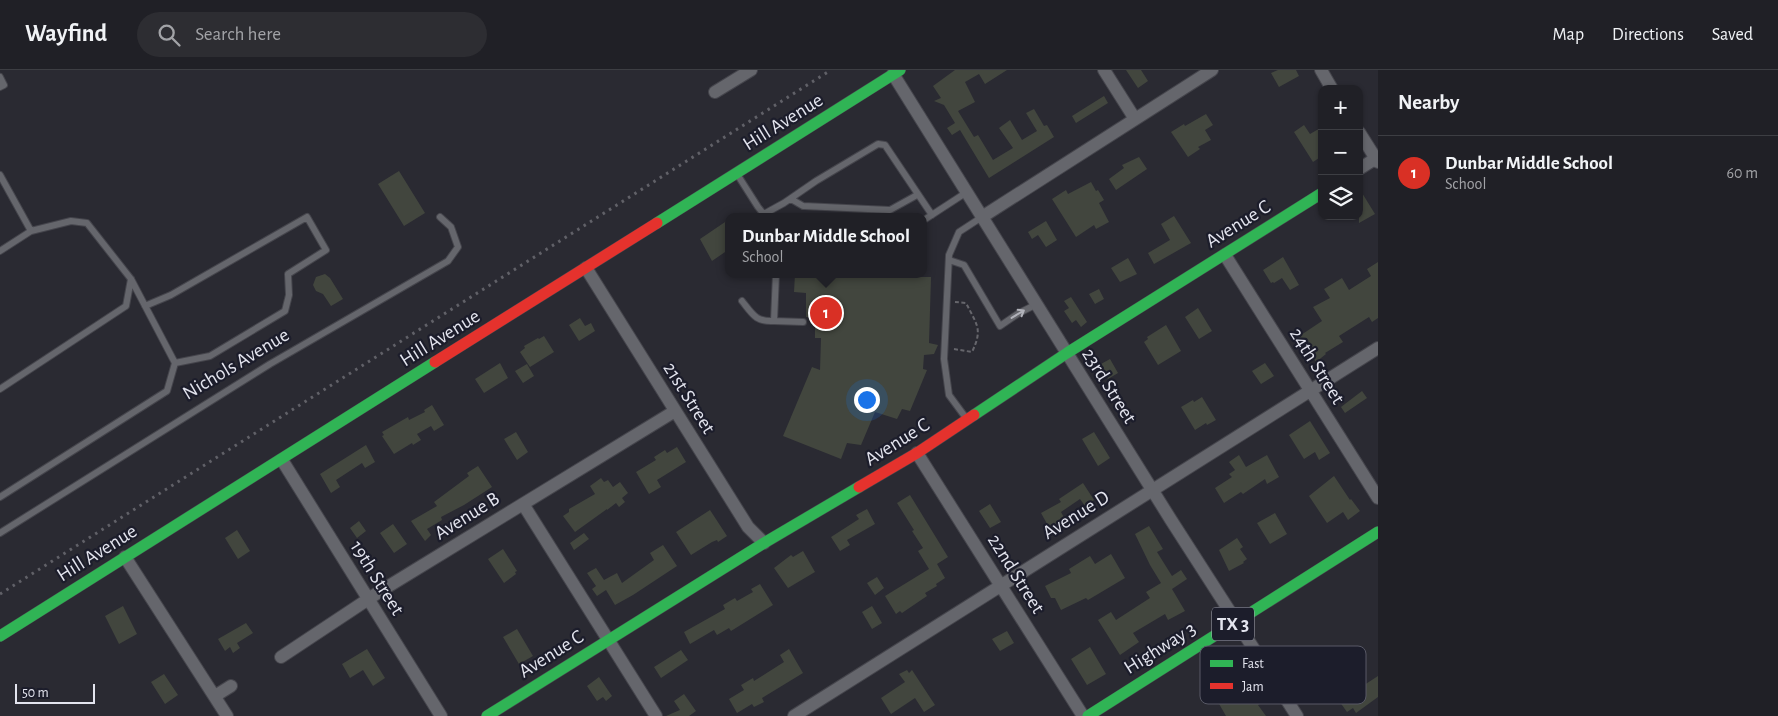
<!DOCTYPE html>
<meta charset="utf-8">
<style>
:root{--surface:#202026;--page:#2d2d32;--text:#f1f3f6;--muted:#a2a3a7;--line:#3d3e43;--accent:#d93025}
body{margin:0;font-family:"Alegreya Sans",sans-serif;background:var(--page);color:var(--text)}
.controls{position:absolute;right:15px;top:15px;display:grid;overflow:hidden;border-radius:10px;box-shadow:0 1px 4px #0004}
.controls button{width:45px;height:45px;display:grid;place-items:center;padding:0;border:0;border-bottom:1px solid var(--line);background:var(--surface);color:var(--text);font:25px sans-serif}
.scale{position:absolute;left:15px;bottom:12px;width:80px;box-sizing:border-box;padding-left:5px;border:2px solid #e3e4ee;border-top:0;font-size:14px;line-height:18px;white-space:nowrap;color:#e3e4ee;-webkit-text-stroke:4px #1c1d2b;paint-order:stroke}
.you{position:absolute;left:866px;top:329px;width:18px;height:18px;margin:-12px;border:4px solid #fff;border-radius:50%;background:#1a73e8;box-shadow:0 0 0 8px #1a73e833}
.badge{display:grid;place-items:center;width:32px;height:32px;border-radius:50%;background:var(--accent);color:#fff;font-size:16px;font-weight:700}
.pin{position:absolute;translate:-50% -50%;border:2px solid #fff;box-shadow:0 1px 5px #0006}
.popup{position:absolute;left:725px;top:143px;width:202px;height:65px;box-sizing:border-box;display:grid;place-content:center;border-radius:10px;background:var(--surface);filter:drop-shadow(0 1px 4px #0005);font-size:16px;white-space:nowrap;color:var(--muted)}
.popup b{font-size:19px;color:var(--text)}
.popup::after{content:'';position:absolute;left:50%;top:100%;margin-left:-10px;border:10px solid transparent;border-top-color:var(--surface)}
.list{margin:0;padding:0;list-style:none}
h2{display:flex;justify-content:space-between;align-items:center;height:65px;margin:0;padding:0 20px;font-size:21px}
h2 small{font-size:16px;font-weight:400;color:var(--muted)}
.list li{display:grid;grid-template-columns:32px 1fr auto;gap:15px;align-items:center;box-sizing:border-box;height:75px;padding:0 20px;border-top:1px solid var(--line)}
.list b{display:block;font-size:19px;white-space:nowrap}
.list p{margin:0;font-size:16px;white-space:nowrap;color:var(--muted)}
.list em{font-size:16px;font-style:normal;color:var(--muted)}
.icon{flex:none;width:28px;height:28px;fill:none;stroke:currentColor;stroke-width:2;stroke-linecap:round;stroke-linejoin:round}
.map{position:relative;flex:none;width:1378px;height:646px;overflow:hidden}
header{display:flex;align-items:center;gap:30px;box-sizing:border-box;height:70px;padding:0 25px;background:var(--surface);border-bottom:1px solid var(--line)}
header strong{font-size:24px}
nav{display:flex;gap:28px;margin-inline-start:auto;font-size:18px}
.search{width:350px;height:45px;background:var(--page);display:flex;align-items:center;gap:12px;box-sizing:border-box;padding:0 18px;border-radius:28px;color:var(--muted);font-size:19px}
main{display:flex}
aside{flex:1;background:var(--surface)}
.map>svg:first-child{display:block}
.building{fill:#42463e}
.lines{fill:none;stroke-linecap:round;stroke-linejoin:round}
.lane-casing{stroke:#45454c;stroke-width:8}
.street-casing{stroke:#45454c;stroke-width:14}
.fast-casing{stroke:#45454c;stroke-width:12}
.jam-casing{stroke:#45454c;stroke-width:12}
.path{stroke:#66666c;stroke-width:2;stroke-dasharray:4 2.5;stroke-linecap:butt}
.lane{stroke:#65666c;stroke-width:6}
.street{stroke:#65666c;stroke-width:12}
.fast{stroke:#30b455;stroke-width:11}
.jam{stroke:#e5322d;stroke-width:11}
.rail{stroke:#616168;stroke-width:3;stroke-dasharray:2.5 5;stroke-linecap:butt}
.oneway{stroke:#b1b2ba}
.labels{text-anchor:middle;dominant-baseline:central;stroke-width:4.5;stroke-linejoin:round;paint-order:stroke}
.shield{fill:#1c1d2b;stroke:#a7a8b4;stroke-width:1}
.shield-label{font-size:19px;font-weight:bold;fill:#e3e4ee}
.street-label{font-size:20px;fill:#e3e4ee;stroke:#1c1d2b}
.key{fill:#1c1d2b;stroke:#585966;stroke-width:1}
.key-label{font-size:14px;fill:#e3e4ee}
</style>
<header>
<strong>Wayfind</strong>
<div class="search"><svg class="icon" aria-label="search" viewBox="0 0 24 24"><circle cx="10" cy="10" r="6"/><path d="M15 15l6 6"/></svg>Search here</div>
<nav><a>Map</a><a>Directions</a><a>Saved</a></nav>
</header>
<main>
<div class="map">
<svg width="1378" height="646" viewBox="0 0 1378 646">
<rect width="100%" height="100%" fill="#2a2a32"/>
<path class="building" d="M955 0H1007L985 14 979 4 965 12 975 32 958 41 974 67 978 65 993 90 1013 78 999 58 1010 50 1022 70 1037 61 1026 43 1034 39 1044 56 1047 55 1054 67 989 108 960 60 952 65 947 58 955 53 944 35 934 31 941 28 933 16Z
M1126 0H1141L1148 11 1138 18Z
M1278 0H1296L1299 6 1279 17 1271 3Z
M1104 26 1108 33 1076 53 1072 46Z
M1206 44 1213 55 1205 60 1211 70 1198 77 1200 79 1188 87 1171 62 1184 54 1185 56Z
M1304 55 1310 64 1322 57V86L1313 92 1294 62Z
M1139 87 1147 99 1116 120 1109 109 1124 98 1122 95Z
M399 101 425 143 404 156 378 114Z
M1091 112 1096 121 1098 120 1104 130 1099 133 1109 152 1096 159 1094 155 1076 167 1052 129 1066 120 1068 124Z
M1359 118 1375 144 1359 153Z
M1174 146 1191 173 1154 194 1148 183 1170 170 1161 154Z
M728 150V180L712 191 700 169Z
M1046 151 1057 170 1046 177 1038 165 1032 169 1028 162Z
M1283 187 1299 215 1290 220 1282 208 1274 213 1273 212 1271 213 1263 200Z
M1128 188 1137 204 1120 212 1111 198Z
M1378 192V248L1372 252 1369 247 1339 266 1343 272 1325 283 1326 284 1316 292 1298 267 1322 251 1313 237 1330 228 1324 219 1342 208 1349 220 1371 206 1367 199Z
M325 204 330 208 343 229 331 236 323 224 316 221 313 215 316 207Z
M795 204H900V207H931L929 273 938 275 934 284 924 285 923 299 927 300 910 341 902 339 897 349 875 342 861 375 847 373 841 389 783 366 812 297 820 300 821 268H815V247H806V223L794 222Z
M1099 219 1104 229 1095 234 1089 224Z
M1071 227 1087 252 1081 257 1076 250 1072 253 1064 241 1069 238 1064 231Z
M1198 238 1212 261 1199 269 1185 247Z
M580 248 585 256 591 253 595 261 579 271 569 255Z
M1166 255 1181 281 1158 295 1144 272 1148 269 1147 267Z
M544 266 554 282 530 297 520 282 525 278 524 276 538 268 539 269Z
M1110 289 1118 303 1108 309 1101 298 1103 297 1101 294Z
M500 293 508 308 484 323 475 309Z
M1265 293 1274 306 1261 314 1252 301Z
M527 294 534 306 523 313 515 301Z
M1362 321 1367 328 1345 343 1341 337Z
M1202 327 1216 350 1207 355 1206 353 1195 360 1181 337 1193 330 1194 332Z
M432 335 444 355 434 361 431 356 417 364 421 370 413 375 412 373 394 384 382 366 384 365 382 362 408 347 409 350 425 342 424 340Z
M1310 351 1330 383 1319 390 1315 382 1304 389 1289 365Z
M516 362 528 382 517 390 504 369Z
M1094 362 1110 388 1098 396 1082 369Z
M366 375 375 392 365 398 362 393 336 410 340 417 331 423 320 404Z
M677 377 686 392 657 410 661 417 649 424 636 402 656 390 654 387 665 380 667 383Z
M1239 385 1246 397 1267 385 1279 407 1267 414 1265 409 1243 424 1241 422 1224 433 1215 418 1232 407 1229 404 1235 400 1229 392Z
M478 396 492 417 464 435 441 447 442 450 427 459 431 465 425 471 411 451 437 436 434 432 469 406 467 403Z
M1334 406 1350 430 1351 429 1360 441 1348 450 1343 442 1327 453 1309 426Z
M601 408 604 412 608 410 613 417 620 412 628 423 622 428 625 432 619 437 616 433 607 440V439L575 462 563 446 569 442V439L595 424 590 416Z
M1083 413 1094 430 1085 436 1080 429 1061 442 1066 451 1051 461 1041 443 1061 432 1059 429Z
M910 425 948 487 937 494 945 508 936 514 937 516 925 523 927 526 902 543 900 541 896 544 885 526 929 499 918 481 923 478 912 461 914 460 897 433Z
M990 434 1001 452 990 458 979 441Z
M867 439 875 454 847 470 850 475 840 481 831 467 859 449 856 445Z
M710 440 727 466 718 472 717 470 712 472 691 485 676 462Z
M1275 443 1287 464 1270 474 1257 453Z
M359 451 366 461 357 468 350 458Z
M393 454 407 474 394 483 380 463Z
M1149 456 1163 479 1157 482 1172 506 1181 500 1187 509 1172 519 1185 541 1168 550 1165 544 1133 563 1139 572 1120 585 1098 550 1111 542 1116 550 1150 528 1146 522 1161 513 1150 495 1135 464Z
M237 460 250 481 238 489 225 468Z
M584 463 589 469 574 480 570 473Z
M1237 468 1243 477 1240 479 1247 489 1243 492 1244 493 1229 501 1219 480Z
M663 475 677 496 633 525 615 535 606 520 597 526 592 519 596 516 587 503 596 498 604 510 617 503 622 513 654 490 650 483Z
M503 479 517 501 515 502 516 504 504 513 488 489Z
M803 481 815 502 788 518 774 498 791 485 793 487Z
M1111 484 1125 508 1088 530 1086 528 1061 540 1055 528H1051L1045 516 1071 503 1069 499 1090 486 1095 494Z
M877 507 884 518 875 525 867 513Z
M760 514 773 535 731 561 729 558 717 565 714 560 690 574 684 562 725 539 723 535 735 528 737 531 753 522 751 519Z
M123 536 137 564 119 574 105 546Z
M872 536 882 553 872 559 862 542Z
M246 553 253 563 237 573 240 578 233 583 230 577 225 581 218 569Z
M517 559 533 586 519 594 503 567Z
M1007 561 1014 573 1000 581 992 569Z
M1090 577 1106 604 1087 615 1071 589Z
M1300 577 1315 601 1301 610 1286 586Z
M367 579 385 608 373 616 363 600 350 608 342 594Z
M789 579 803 603 762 628 764 632 754 637 752 634 737 643 729 629 744 620 741 615 753 608 754 611 784 592 780 585Z
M681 580 688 590 661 608 654 597Z
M907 600 909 603 912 600 935 635 924 642 915 628 891 644 881 628 905 612 899 604Z
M164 604 178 625 165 634 151 612Z
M1378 606V627L1356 643 1353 638 1347 642 1337 628 1355 615 1358 619Z
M599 607 612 626 606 631 603 627 597 631 587 616Z
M1249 614 1260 634 1258 635 1266 646H1226L1218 632Z
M684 624 696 641 689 646H666L680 640 674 631Z"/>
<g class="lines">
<g class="lane-casing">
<path id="lane" d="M0 7 4 15 0 17
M737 104 758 137 766 147
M0 105 31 161 0 181
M791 129 803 136 890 140 917 125
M764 144 784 133 816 111 878 74 885 75 932 145
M924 150 967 122
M949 190 964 195 1000 256 1019 243 1037 234
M776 204 774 251 803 252
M742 231C753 245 756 252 774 251
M145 236 171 225 307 147 326 180 288 204 289 225 285 241 210 286 175 293
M0 319 126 236 131 209
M966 348 949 325 944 289 949 185 959 162 982 147
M0 427 167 321 175 293 131 209 87 153 71 151 31 161
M0 463 270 294 448 191 458 177 451 157 440 147"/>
</g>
<g class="street-casing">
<path id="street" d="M1104 0 1135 49
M1321 0 1332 19
M893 4 1171 450 1297 646
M715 22 751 0
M1359 62 1378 92
M1359 99 1378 87
M982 147 1212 0
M1225 185 1378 428
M586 198 748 457 764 473
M917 383 1083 646
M282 390 441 646
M523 434 656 646
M125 487 227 646
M281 587 379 522 675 341
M215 626 231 616
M794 646 1378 278"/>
</g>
<g class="fast-casing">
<path id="fast" d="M657 153 900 0
M974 345 1067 283 1322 123
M0 566 435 292
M487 646 764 473 859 417
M1088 646 1378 462"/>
</g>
<g class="jam-casing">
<path id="jam" d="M435 292 657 153
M859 417 917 383 974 345"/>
</g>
<path class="path" d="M954 279 972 282C983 259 977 255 966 233L955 232"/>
<use href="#lane" class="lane"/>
<use href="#street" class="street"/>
<use href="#fast" class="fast"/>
<use href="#jam" class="jam"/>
<path class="rail" d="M0 524 831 0"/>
</g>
<defs><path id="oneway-shaft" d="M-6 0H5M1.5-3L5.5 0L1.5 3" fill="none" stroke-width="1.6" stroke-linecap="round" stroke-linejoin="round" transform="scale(1.25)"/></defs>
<use class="oneway" href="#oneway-shaft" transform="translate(1018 244) rotate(-31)"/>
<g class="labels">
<rect class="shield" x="1212" y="537.5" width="42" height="33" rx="4"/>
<g class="shield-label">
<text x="1233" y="554">TX 3</text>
</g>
<g class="street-label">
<text transform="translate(783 52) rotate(-32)">Hill Avenue</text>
<text transform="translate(1238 154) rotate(-32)">Avenue C</text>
<text transform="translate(440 268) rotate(-32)">Hill Avenue</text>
<text transform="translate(236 294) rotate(-31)">Nichols Avenue</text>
<text transform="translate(1317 296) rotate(58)">24th Street</text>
<text transform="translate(1109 316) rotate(58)">23rd Street</text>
<text transform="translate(689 328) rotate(58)">21st Street</text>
<text transform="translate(897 372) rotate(-32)">Avenue C</text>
<text transform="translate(1076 445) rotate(-32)">Avenue D</text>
<text transform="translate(467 446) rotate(-32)">Avenue B</text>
<text transform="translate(97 483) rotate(-32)">Hill Avenue</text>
<text transform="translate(1016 504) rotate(58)">22nd Street</text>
<text transform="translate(377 508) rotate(58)">19th Street</text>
<text transform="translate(1160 578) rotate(-32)">Highway 3</text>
<text transform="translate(551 584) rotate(-32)">Avenue C</text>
</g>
</g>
<rect x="1200" y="576" width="166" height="58" rx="8" class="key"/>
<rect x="1210" y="590" width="23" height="7" fill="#30b455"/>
<rect x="1210" y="613" width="23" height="6" fill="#e5322d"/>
<g class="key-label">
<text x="1242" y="598">Fast</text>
<text x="1242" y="621">Jam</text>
</g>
</svg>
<div class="controls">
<button>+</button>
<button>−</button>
<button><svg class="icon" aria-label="layers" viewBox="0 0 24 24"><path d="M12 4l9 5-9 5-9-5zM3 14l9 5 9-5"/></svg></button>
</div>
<div class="scale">50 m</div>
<div class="you"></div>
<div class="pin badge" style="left:826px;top:243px">1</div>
<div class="popup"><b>Dunbar Middle School</b>School</div>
</div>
<aside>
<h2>Nearby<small></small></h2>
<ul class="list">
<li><span class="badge">1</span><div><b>Dunbar Middle School</b><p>School</p></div><em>60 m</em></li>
</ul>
</aside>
</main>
